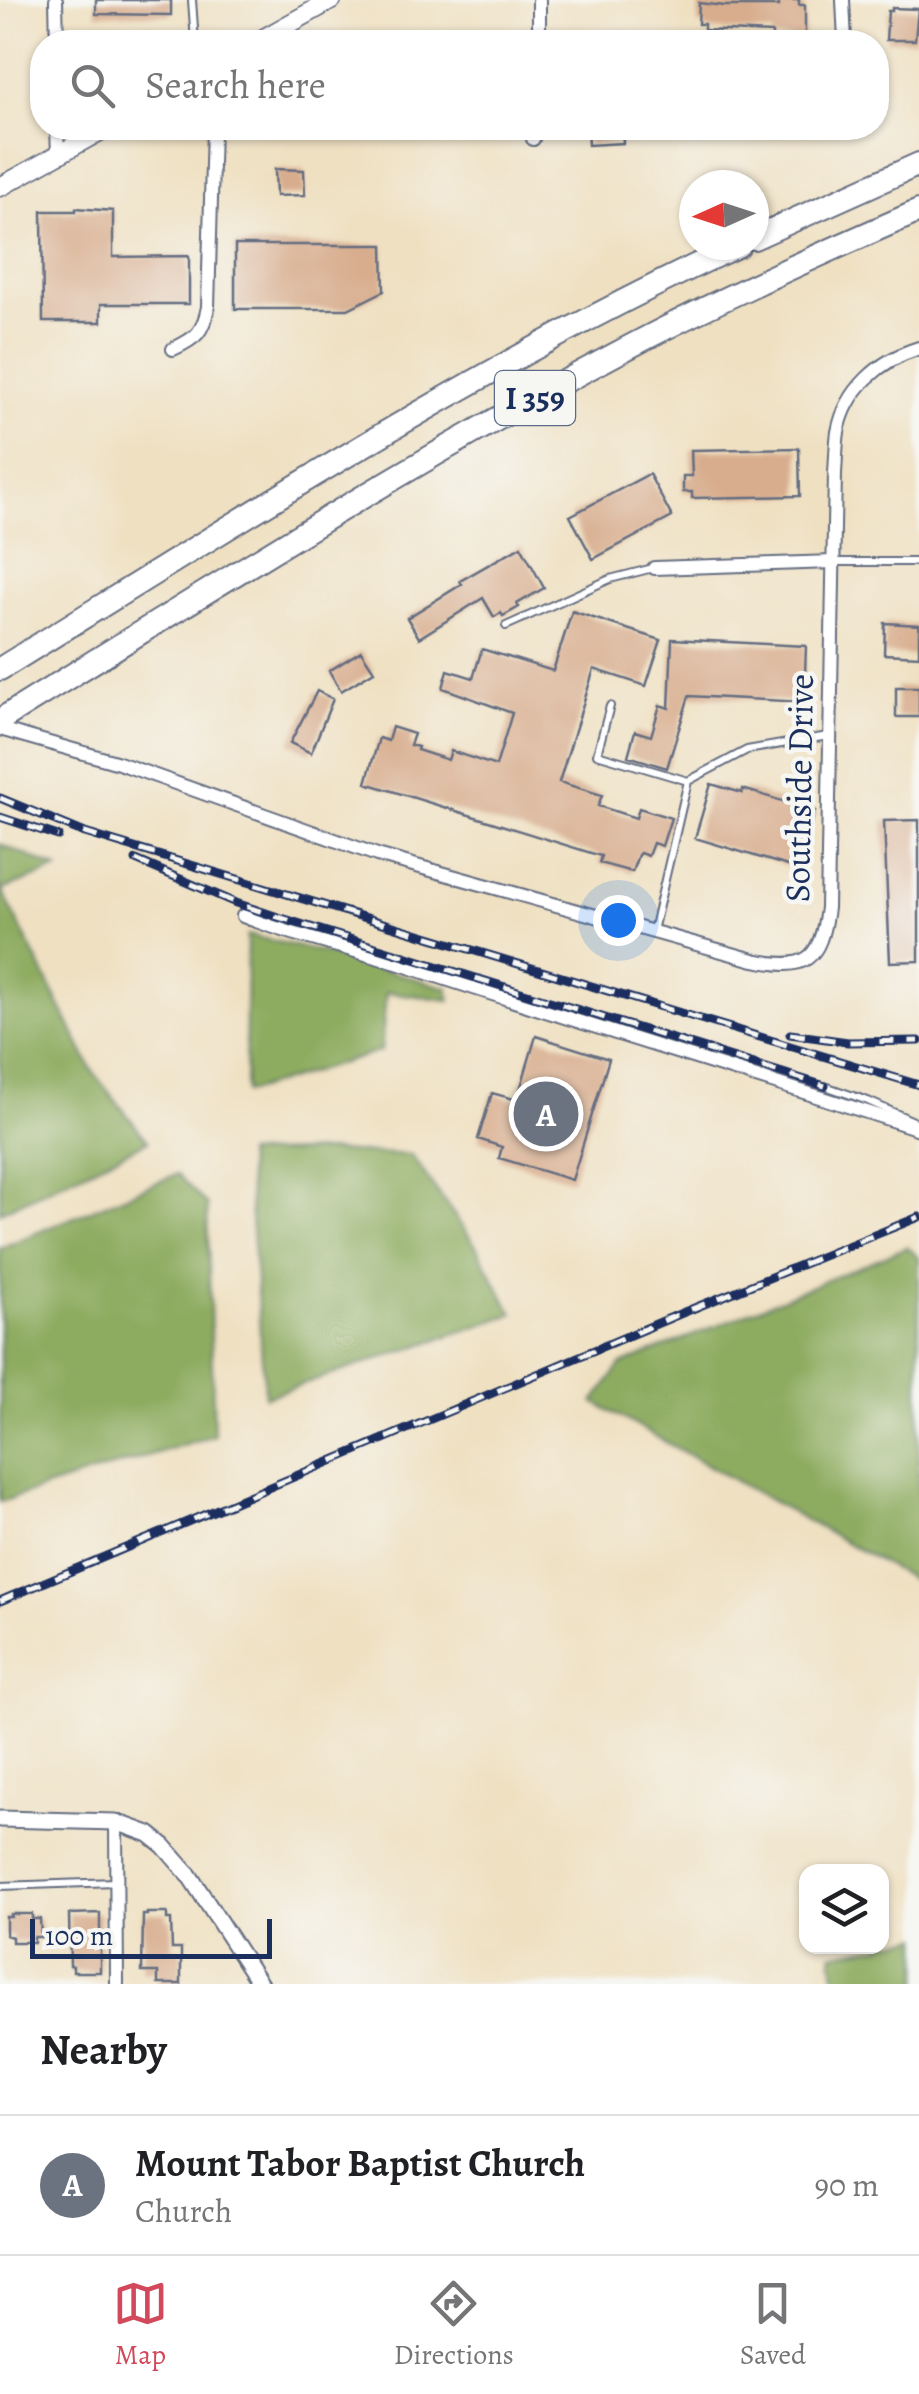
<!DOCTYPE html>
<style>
:root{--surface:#fff;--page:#f6f6f6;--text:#202124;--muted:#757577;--line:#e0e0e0;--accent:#d1495b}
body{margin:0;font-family:Alegreya,serif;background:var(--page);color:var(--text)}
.controls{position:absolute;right:30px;bottom:30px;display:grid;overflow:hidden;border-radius:20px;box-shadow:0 2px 8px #0004}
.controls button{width:90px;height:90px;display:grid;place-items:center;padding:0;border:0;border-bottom:2px solid var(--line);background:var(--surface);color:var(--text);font:50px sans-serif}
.compass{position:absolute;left:679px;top:170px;width:90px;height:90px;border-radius:50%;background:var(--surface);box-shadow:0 2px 8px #0004;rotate:267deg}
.scale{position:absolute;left:30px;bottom:25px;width:242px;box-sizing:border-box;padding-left:10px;border:5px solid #1b2f5e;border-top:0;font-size:28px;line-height:35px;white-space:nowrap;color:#1b2f5e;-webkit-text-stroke:8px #f6f6f2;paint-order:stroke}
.you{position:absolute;left:618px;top:920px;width:35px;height:35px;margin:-25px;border:8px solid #fff;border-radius:50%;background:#1a73e8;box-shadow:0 0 0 15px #1a73e833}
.badge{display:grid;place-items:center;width:65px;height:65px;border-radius:50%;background:var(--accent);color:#fff;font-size:32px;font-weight:700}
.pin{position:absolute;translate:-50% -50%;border:5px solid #fff;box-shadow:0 2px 10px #0006}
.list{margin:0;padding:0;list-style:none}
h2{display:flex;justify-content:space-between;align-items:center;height:130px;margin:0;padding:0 40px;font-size:42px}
h2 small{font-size:32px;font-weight:400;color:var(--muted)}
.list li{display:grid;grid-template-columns:65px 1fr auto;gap:30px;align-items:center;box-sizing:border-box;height:140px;padding:0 40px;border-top:2px solid var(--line)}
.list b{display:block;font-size:38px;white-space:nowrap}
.list p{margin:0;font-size:32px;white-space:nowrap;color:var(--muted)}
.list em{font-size:32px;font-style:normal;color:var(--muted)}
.icon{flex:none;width:55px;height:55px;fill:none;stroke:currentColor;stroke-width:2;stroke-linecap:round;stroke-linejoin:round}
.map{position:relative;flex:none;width:919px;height:1984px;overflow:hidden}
.search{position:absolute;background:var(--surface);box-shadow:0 2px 8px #0004;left:30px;right:30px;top:30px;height:110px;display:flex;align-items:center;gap:25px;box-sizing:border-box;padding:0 35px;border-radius:40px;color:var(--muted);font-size:38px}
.sheet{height:270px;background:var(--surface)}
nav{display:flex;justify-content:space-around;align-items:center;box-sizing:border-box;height:140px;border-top:2px solid var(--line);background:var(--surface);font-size:28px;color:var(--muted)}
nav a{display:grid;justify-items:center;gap:5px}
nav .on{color:var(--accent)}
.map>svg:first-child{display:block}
.forest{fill:#8eac60;stroke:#546e5f;stroke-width:2.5}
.building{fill:#d8ad8e}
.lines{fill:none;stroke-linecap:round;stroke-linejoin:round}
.service-casing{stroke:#656d81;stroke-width:10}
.minor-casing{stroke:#656d81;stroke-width:16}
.tertiary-casing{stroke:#656d81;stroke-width:19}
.secondary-casing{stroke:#656d81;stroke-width:21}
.motorway-casing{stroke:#656d81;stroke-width:26}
.service{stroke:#fff;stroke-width:6}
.minor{stroke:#fff;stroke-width:12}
.tertiary{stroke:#fff;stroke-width:15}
.secondary{stroke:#fff;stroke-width:18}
.motorway{stroke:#fff;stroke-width:22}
.rail-casing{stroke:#1b2f5e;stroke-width:9}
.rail{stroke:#f6f6f2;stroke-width:5;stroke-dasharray:15;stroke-linecap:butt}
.labels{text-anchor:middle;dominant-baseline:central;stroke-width:9;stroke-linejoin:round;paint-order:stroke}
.shield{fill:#f6f6f2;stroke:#5d6b8a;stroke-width:2.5}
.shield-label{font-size:32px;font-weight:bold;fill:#1b2f5e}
.street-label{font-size:35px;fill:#1b2f5e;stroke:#f6f6f2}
</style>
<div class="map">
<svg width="919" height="1984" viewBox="0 0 919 1984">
<rect width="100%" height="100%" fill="#f6f6f2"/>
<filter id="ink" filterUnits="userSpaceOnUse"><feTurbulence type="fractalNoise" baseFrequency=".01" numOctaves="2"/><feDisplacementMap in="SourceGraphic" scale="20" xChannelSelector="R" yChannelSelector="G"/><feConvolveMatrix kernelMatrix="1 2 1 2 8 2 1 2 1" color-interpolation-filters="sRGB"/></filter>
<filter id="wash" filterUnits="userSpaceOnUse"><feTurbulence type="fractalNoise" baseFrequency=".0048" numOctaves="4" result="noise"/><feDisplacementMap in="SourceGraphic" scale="40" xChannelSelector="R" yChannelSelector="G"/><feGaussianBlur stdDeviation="2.25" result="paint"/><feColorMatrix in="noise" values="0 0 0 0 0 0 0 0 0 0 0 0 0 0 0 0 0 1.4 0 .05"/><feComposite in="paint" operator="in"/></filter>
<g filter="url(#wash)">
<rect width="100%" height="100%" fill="#efe0c1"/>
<path class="forest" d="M0 844 58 869 2 890 93 1072 148 1141 0 1212Z
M247 935 326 953 448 988 450 1000 386 992 381 1051 245 1093Z
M332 1151 411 1155 476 1246 513 1314 265 1397 246 1154Z
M177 1174 207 1205 214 1435 0 1502V1248Z
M907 1247 919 1258V1583L594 1402 621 1365Z
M919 1937V1984H836L832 1954 869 1947 882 1946V1944Z"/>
<g id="blocks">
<path class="building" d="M96 0H171V15L96 14Z
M779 0H799V5H805V39L772 38V33L704 30V24H698L699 3 724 6H779Z
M892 8 918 9 915 40H886L888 11H892Z
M587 128H622L623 143 588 145Z
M275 169 304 170 305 195 276 196Z
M76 208 113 211V257L189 256V304H101V322H43L42 211H76Z
M235 245H383L384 291 348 309H235Z
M799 448 800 496 692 498V492H683V476H692L691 450Z
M649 474 672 517 593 559 570 516Z
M521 546 544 588 517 604 519 607 503 616 501 613 494 617 483 598 419 638 407 618 462 584 460 581Z
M572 611 661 640 646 686 594 669 559 782 602 795 598 806 636 818 639 808 671 818 662 846 653 843 648 856 640 853 638 855 632 872 599 863 601 856 366 783 379 738 388 741 392 727 414 734 410 745 418 747 417 750 448 760 451 751 496 766 512 713 443 688 448 670 473 678 482 649 553 671Z
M885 623 919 625V656L884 654Z
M672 639 806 646 804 702 689 696 667 768 628 756 635 731 651 736 660 705 669 708Z
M361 651 374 671 341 691 329 671Z
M896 687H919V717H896Z
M317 691 333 699 311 753 290 743Z
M711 784 742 793 743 789 815 811 804 846 808 847 801 870 695 838Z
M919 820V961L890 962 884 821Z
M536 1036 609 1059 572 1180 499 1158 502 1147 478 1139 492 1093 517 1100Z
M100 1913V1972H73V1966H70L69 1914Z
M147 1913H167V1919H171L172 1949H181V1984H158V1972H142L143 1915H147Z
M11 1914H32V1919H40L41 1937H34V1942H12V1937L6 1935V1917H11Z"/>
</g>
</g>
<g filter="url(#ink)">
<use href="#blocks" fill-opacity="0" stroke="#656d81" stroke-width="2.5"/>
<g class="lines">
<g class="service-casing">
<path id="service" d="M192 0 195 42
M835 562H919
M506 626 610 579 653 568
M610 706 597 754 688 781
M653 931 688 781 747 750 828 736
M825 1086 868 1101 918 1123
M0 1886 116 1882"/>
</g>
<g class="minor-casing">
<path id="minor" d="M56 0 57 42
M539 0V42
M843 0 845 42
M57 128 58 154
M533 139 534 128
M173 349C197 338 203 332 208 307L213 128
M654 568 833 562
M0 729 119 763 377 855 754 960C806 971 820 961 827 908L835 473C836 459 836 445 838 432 846 389 880 360 919 348
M243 916C295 937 350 948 403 965 575 1022 748 1073 919 1129
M116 1822 117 1984"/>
</g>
<g class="tertiary-casing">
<path id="tertiary" d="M0 1819 116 1822 149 1834 164 1846 189 1875 260 1984"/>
</g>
<g class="secondary-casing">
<path id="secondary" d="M257 42 332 0
M0 187 106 128"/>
</g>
<g class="motorway-casing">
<path id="motorway" d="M754 238 919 164
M0 669C241 520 481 364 739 245
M0 720C214 587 428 451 652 335 739 290 829 250 919 211"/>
</g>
<use href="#service" class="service"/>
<use href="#minor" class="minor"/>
<use href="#tertiary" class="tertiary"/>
<use href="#secondary" class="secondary"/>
<use href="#motorway" class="motorway"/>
<g class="rail-casing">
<path id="rail" d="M0 798 85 833 919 1085
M0 817 58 836
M136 860 236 903 275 916 825 1086
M790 1034 848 1042 919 1041
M0 1601 682 1313 919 1217"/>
</g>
<use href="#rail" class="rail"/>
</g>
</g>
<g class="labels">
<rect class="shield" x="495" y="371" width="80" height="54" rx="8"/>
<g class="shield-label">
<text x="535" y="398">I 359</text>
</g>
<g class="street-label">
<text transform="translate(799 788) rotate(-89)">Southside Drive</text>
</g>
</g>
</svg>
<div class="controls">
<button><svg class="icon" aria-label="layers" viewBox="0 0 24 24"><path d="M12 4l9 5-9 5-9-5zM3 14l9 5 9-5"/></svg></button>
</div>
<svg class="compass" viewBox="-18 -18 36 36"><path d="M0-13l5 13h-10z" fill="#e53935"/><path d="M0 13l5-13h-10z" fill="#757577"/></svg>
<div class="scale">100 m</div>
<div class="you"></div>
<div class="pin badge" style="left:546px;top:1114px;background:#6b7280">A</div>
<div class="search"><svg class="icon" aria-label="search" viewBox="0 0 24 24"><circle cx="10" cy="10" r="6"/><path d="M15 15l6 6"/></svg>Search here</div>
</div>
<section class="sheet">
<h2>Nearby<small></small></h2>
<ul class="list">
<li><span class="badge" style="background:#6b7280">A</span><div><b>Mount Tabor Baptist Church</b><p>Church</p></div><em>90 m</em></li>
</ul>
</section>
<nav>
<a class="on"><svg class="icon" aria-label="map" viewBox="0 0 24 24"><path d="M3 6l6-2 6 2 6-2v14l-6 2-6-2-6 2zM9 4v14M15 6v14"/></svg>Map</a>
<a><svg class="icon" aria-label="directions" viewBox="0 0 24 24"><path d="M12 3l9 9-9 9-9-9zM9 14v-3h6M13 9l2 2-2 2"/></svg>Directions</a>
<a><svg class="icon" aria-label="saved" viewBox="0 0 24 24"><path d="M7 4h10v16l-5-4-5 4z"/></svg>Saved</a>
</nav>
